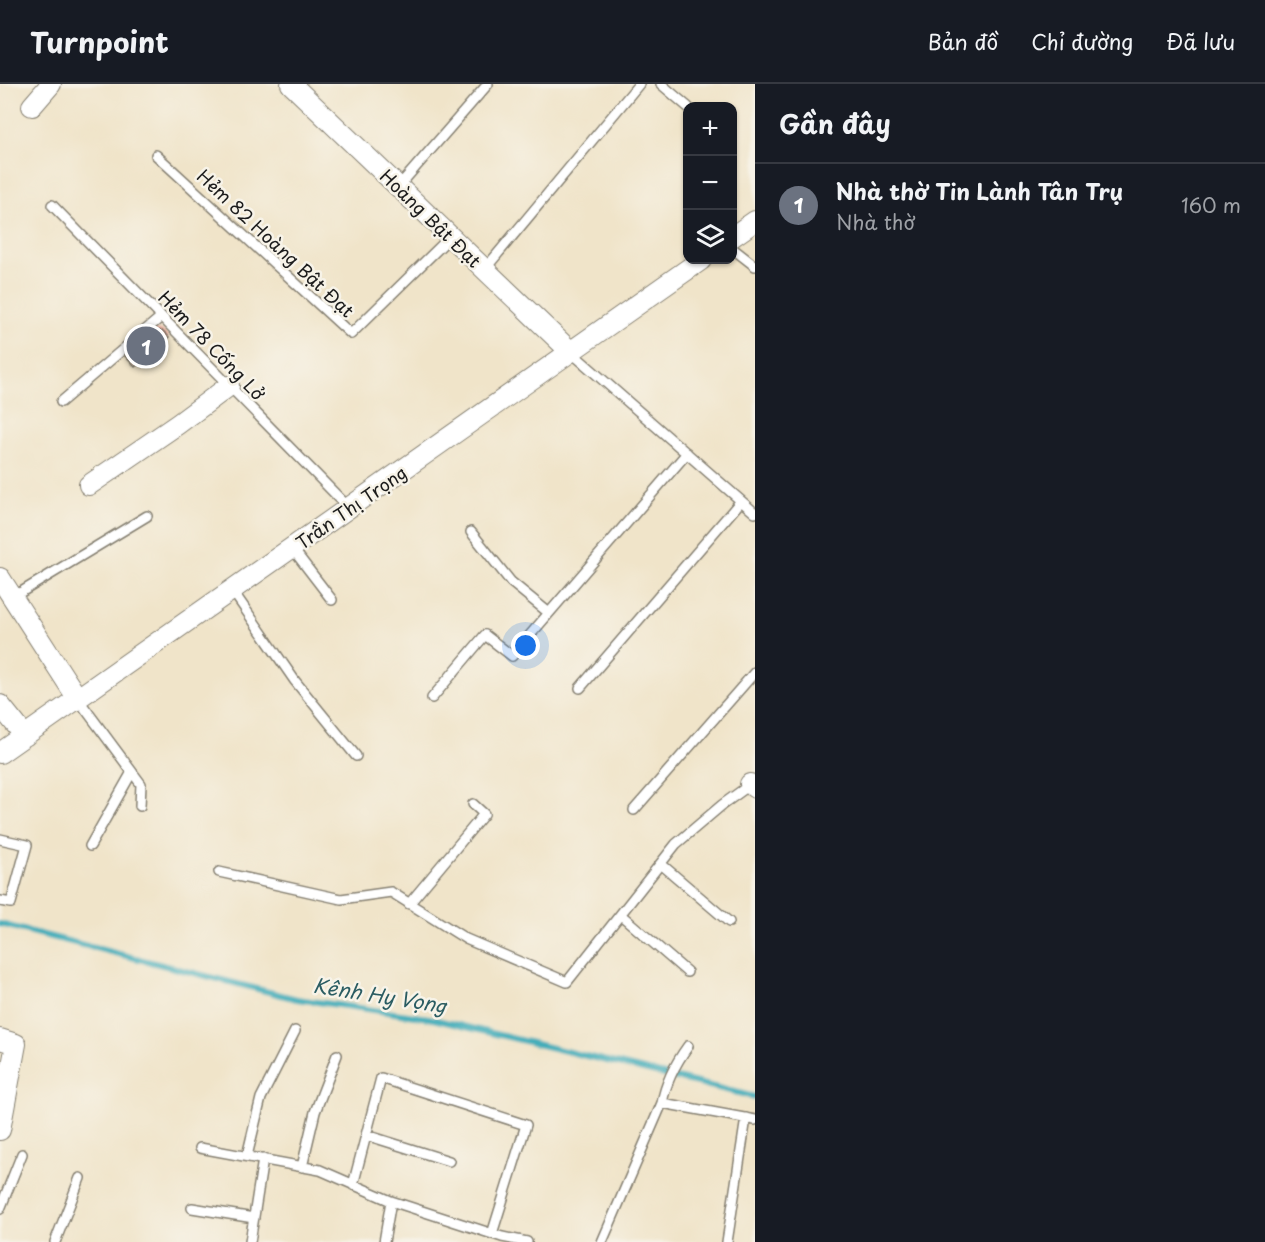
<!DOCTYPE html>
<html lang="vi">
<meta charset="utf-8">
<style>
:root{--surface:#171b24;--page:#20242c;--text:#f1f3f6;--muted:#9ea1a6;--line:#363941;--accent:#db2777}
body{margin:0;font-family:"Playpen Sans",sans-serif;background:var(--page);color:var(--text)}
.controls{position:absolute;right:18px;top:18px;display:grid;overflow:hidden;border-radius:12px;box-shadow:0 2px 4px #0004}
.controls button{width:54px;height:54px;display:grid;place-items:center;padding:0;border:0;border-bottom:2px solid var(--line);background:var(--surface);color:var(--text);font:30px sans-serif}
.you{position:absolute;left:526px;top:562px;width:21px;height:21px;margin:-15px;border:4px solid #fff;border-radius:50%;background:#1a73e8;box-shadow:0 0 0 9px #1a73e833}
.badge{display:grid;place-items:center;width:39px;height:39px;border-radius:50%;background:var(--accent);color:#fff;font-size:20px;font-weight:700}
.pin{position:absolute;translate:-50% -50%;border:3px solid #fff;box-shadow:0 2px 6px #0006}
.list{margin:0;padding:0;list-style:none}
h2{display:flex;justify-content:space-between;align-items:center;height:78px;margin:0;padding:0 24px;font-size:26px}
h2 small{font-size:20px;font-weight:400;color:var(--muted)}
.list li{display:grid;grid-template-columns:39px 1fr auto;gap:18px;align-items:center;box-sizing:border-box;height:84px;padding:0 24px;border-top:2px solid var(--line)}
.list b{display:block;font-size:22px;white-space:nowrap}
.list p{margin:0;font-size:20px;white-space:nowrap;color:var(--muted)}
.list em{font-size:20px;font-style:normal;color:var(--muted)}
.icon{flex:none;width:33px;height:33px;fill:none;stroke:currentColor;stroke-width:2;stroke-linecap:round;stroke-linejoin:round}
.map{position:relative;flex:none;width:755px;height:1158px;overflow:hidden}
header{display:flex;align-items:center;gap:36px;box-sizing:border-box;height:84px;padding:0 30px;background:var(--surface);border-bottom:2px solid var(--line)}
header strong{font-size:28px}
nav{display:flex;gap:33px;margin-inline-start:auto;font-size:21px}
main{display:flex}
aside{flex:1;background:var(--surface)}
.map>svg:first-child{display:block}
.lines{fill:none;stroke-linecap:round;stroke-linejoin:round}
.stream{stroke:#3baab8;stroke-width:6}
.building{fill:#ec9c8f}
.lane-casing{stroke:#868072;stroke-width:12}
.street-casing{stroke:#868072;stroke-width:22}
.lane{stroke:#fff;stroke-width:9}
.street{stroke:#fff;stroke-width:20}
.labels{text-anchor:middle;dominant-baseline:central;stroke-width:5;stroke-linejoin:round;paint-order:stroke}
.street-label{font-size:18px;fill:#1c1c1c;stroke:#f7f3e8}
.water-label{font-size:20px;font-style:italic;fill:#2a5c62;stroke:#f7f3e8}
</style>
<header>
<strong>Turnpoint</strong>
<nav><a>Bản đồ</a><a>Chỉ đường</a><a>Đã lưu</a></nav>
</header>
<main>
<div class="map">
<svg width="755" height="1158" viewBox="0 0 755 1158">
<rect width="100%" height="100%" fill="#f7f3e8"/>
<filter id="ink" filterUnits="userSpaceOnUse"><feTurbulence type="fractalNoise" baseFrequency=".0167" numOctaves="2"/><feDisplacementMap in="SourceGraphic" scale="12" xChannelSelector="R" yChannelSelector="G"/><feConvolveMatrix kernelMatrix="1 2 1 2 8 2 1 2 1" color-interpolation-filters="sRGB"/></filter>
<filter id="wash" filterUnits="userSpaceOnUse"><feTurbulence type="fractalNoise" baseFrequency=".008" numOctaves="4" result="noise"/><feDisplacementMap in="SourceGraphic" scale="24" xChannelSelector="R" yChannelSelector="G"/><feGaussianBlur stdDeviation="1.35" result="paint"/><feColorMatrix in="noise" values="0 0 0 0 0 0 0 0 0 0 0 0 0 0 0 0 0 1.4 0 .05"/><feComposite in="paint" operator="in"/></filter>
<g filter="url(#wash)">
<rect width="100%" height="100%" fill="#f0e4c9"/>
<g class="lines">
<path class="stream" d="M0 840 297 915 429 934 755 1013"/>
</g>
<g id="blocks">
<path class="building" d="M151 246 163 247 169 253 135 283 124 271Z"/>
</g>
</g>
<g filter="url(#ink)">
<use href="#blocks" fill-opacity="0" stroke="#868072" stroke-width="1.5"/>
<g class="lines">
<g class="lane-casing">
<path id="lane" d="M661 0 688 23
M156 71 351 250 451 152
M399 102 488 0
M52 121 349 424
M732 164 755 182
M485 185 639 0
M571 268 755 429
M61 318 161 233
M471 448 511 498 549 529
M292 464 332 516
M232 506 295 597 356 672
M13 513 147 432
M580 604 741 417
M432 614 485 551 512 572 687 369
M78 615 141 700 140 722
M634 726 755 588
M0 755 27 761 11 819 0 817
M90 762 132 688
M661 780 729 838
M219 788 341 815 391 808 466 855 567 898 676 760 722 721 751 700
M409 820 484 730 473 720
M621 831 687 888
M662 1019 755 1036
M366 1051 449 1077
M200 1064 320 1086 391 1117 502 1153 527 1158
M247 1072 261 1014 295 947
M302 1083 315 1028 337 971
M353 1101 381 994 526 1041 492 1150
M192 1124 254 1134
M0 1125 22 1070
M55 1158 80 1094
M250 1158 263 1075
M384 1158 391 1117
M602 1158 662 1019C666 997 675 980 688 962
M727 1158 746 1034"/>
</g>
<g class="street-casing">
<path id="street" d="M291 0 571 268
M32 22 51 0
M732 153 755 137
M89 401 178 340 229 302
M0 494 78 615
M0 621 25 652
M0 669 701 176
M750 700 755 704
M0 955 16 960 0 1046"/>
</g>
<use href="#lane" class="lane"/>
<use href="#street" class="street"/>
</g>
</g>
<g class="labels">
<g class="street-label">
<text transform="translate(431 134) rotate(44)">Hoàng Bật Đạt</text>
<text transform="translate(276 159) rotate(43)">Hẻm 82 Hoàng Bật Đạt</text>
<text transform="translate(212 261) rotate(46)">Hẻm 78 Cống Lở</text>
<text transform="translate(351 423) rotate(-35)">Trần Thị Trọng</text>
</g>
<g class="water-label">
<text transform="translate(380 911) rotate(9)">Kênh Hy Vọng</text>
</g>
</g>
</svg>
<div class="controls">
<button>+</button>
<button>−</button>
<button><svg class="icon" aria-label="layers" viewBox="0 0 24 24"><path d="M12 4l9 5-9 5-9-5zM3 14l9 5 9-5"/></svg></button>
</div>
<div class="you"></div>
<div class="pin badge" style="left:146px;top:262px;background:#6b7280">1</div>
</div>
<aside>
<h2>Gần đây<small></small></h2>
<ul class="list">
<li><span class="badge" style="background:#6b7280">1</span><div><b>Nhà thờ Tin Lành Tân Trụ</b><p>Nhà thờ</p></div><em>160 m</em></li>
</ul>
</aside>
</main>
